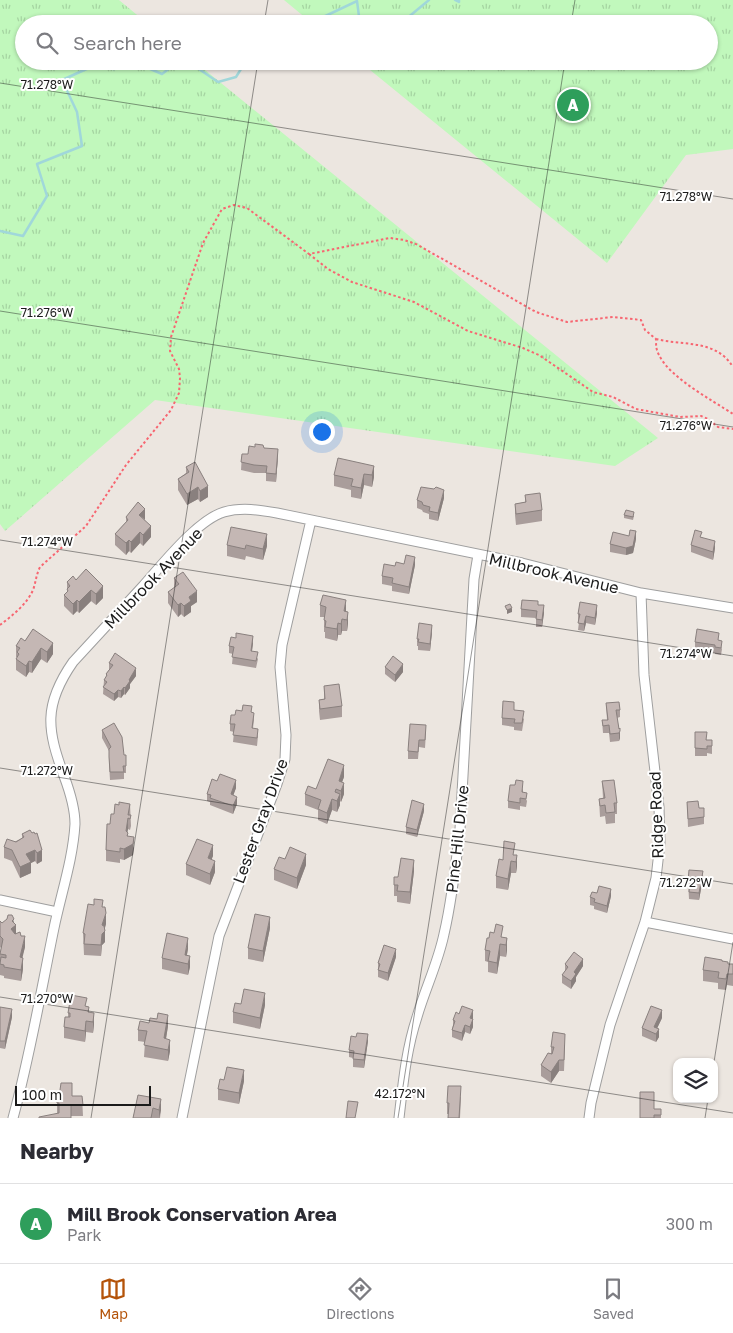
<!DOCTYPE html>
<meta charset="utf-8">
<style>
:root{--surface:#fff;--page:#f7f7f7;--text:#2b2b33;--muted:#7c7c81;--line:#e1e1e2;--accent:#b45309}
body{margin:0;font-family:"Golos Text",sans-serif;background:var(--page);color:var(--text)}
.controls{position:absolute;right:15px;bottom:15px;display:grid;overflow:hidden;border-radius:10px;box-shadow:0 1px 4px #0004}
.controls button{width:45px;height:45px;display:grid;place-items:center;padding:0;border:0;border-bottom:1px solid var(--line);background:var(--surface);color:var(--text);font:25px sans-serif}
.scale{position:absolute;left:15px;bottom:12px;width:136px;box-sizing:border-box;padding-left:5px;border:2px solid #1b1b1b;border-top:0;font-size:14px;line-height:18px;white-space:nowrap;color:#1b1b1b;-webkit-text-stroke:4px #fff;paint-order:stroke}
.you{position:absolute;left:321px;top:431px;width:18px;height:18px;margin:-12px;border:4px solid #fff;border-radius:50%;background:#1a73e8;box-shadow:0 0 0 8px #1a73e833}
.badge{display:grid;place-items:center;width:32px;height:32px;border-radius:50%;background:var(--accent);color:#fff;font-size:16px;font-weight:700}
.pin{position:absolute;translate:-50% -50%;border:2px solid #fff;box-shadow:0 1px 5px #0006}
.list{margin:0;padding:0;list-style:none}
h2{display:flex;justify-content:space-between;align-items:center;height:65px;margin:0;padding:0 20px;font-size:21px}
h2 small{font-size:16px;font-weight:400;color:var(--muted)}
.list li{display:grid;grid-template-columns:32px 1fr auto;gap:15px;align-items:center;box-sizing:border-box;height:80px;padding:0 20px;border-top:1px solid var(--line)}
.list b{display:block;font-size:19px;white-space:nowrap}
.list p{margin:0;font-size:16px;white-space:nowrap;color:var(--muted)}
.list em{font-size:16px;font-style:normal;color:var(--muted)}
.icon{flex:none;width:28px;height:28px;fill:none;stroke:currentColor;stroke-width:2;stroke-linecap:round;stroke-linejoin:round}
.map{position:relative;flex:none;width:733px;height:1118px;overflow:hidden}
.search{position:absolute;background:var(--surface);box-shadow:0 1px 4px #0004;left:15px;right:15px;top:15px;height:55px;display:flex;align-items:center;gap:12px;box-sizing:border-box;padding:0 18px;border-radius:28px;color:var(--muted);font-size:19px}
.sheet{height:145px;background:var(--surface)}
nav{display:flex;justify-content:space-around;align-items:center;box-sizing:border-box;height:70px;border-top:1px solid var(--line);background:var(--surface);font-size:14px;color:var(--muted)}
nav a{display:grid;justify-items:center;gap:2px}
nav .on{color:var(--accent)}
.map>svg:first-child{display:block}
.park{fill:url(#park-tufts)}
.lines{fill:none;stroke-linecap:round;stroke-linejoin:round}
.stream{stroke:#a0d7da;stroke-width:2.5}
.street-casing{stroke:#9f9f9f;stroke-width:11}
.path{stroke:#f76671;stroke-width:2;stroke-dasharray:2.5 2.5;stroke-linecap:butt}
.street{stroke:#fff;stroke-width:9}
.wall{fill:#a99d9b}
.shaded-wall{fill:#89807e}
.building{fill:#c4b7b4;stroke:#89807e}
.ticks{fill:none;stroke:#1b1b1b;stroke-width:1;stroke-opacity:0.45}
.labels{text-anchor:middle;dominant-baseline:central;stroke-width:4;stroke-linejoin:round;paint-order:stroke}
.street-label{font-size:16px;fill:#1b1b1b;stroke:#fff}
.ticks-label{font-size:12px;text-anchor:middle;fill:#1b1b1b;stroke:#fff;stroke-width:4;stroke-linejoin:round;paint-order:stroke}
</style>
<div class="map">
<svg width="733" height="1118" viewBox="0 0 733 1118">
<defs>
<pattern id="park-tufts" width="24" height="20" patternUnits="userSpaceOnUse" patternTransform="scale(1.25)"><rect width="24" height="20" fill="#c1f8bc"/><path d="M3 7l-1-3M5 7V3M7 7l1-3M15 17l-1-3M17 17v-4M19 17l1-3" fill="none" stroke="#a5d4a1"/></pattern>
</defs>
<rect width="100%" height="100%" fill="#ece6e0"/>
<path class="park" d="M0 0H119L148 24H24V61H194L658 438 615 466 155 400 5 531 0 524Z
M284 0H733V149L686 155 607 263 359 61H709V24H313Z"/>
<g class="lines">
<path class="stream" d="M455 0 459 2V0
M282 24 319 19 357 1 360 24
M400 24 429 0
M187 61 218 82 236 77 246 61
M0 231 23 236 47 196 37 164 82 146 77 112 62 80 91 67 114 69 141 65 162 74 179 61"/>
<g class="street-casing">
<path id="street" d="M0 900 57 912
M645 922 733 939
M13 1118C30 1056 41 991 54 928 61 894 73 859 75 824 75 808 70 792 64 776 47 730 43 705 73 662 96 637 120 611 143 586 162 565 197 520 224 512 242 507 260 510 277 513L522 563 641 593 733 608
M182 1118 219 936 277 784 285 759 286 735 280 667 282 645 311 520
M399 1118C403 1084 406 1050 417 1017 425 989 438 963 444 934 452 900 456 864 460 829L474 579 478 555
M589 1118 591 1103 610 1025 645 922 656 878 660 843 659 807 644 675 641 593"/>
</g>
<path class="path" d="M309 254 328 269 352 282 414 302 468 331 523 348 539 355 593 392 613 397 636 409 680 417 701 416 708 419 718 427 733 429
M656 339C683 346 716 339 733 367
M0 625C12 616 27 604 33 590 36 582 36 575 40 567L86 526 126 465 171 410 179 393 180 378 179 369 170 351 171 337 203 243 222 209 234 205 247 208 309 254 390 238 404 240 416 244 536 312 567 322 613 317 641 320 645 330 656 339C656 345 656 350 659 355 670 378 712 400 733 414"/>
<use href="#street" class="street"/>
</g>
<path class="wall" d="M255 447 264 448 278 456 276 482 266 481V473H254L241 470 242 454H248Z
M374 466V477L372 487 364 485 361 499 351 497V490L334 486V475Z
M186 467 208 497 200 502 198 499 187 505 178 490V479L186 473Z
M525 495 542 510V521L516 525 515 515V504L525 502Z
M444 498 438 521 429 519V514L423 512 422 510 417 508V500Z
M624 515 634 516 633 520 624 518Z
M126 517 145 520 151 537 143 546 140 543 131 553 129 551 126 555 115 545V534L126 522Z
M702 537 715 548 713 560 691 552V545Z
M636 539 633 553 626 555 610 552V544Z
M227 545 267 546 263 560 246 556 245 560 227 556Z
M404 564 415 565 409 594 392 591V586L382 584V576L395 566Z
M174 578 197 602 191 606V612L184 617 181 614 178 617 168 603V592L174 588Z
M76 580 103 598 96 605 91 601 79 613 77 611 73 615 64 606V595L67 593V582Z
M320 605 346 611 348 623 347 631H342L341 635H338L337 641 325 638V632H324V617H320Z
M538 605 544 613 542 627H536V618L521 617V609Z
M597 613 595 625 586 623 584 631 578 630 579 622 578 621V614Z
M33 629 53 654 47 663 41 659 32 673 29 672 26 677 16 670V659L17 657H16V646L25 641Z
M432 632 430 651 418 650V646H417V639Z
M719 641 722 649 721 655 715 654V653L695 650V642Z
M253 643 252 651 258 659 256 668 232 664 233 654 229 653V646Z
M109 663 136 676 130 684V688L125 695 124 694 121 698 118 697 114 701 103 694 104 680 106 678V674L109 670Z
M385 667 403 672 395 682 385 674Z
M324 686 342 706V717L320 720 319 711V700L324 699Z
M606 703 620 710V717L617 718 620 738 619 741 610 742 609 733H603L602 720H607Z
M514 710 524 719 522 731 514 730V727L502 725V718Z
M252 712 254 720 253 728 258 736 257 746 233 742 234 732 230 731V724L235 715Z
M102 730 124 755H126V773H124V779L110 780 109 764V751L102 738Z
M426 732 425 748 419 747 418 759H408V751Z
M695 732 707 740H712V754L707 753V756H695Z
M344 777 342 782 344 794 341 802 340 801V805L337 812 332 810 327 824 318 820V810L305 805V794Z
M217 781 236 788 233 795 237 804 233 814 210 805V802L207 801V794Z
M602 781 617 803V814H615V823L606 824 605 816 600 817 599 799 603 798Z
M523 789V792L527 801 526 807 520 806V810L508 808V801Z
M687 802 704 817V824L688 827Z
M130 804 131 826 130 830 128 829 127 832 128 836 134 848 133 855 124 860 120 859V863L106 861V850L110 824 114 814 119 805Z
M424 811 417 837 406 834V827Z
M30 830 42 861 37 864 35 861 31 863V873L20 878 12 861 4 858V847L22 838V834Z
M515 855 517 866 516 873H511L508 890 496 888V876L503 860Z
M213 856 211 859 215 872 210 885 186 875V864Z
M306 865 297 889 274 880V869Z
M414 871 410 904 397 902V896H394V885L398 877Z
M703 878 699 900 689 899 688 881Z
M611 896 607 913 594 909V906L590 905V897Z
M103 907 106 924 105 928V942L102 945 101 956 84 955 83 933Z
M0 921 2 923 14 922 16 934 25 947 22 957 23 969 21 981 4 978V976L0 975V954L1 948 0 947Z
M270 928 263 962 248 959V948Z
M503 938H507V950L506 957 500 956 497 974 488 972V962L485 961V950Z
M188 949 187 955 190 967 188 975 162 969V958Z
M396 957 388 981 378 977V963Z
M722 961 728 964H733V986L727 985 726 990 718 989V983L703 981V970Z
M565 964 583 966 576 977V981L571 989 562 983V975L565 971Z
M241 1004 265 1005 260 1029 233 1023V1012Z
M87 1006 94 1024 93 1033 86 1032 85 1042 64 1038V1027L68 1017V1013Z
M0 1007 12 1017 5 1049 0 1048Z
M473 1018V1027L470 1034 465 1032 462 1041 452 1037V1030L453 1025V1020Z
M662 1018 657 1028 659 1037 656 1042 642 1036V1028Z
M157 1019 168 1026 166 1039 170 1051 168 1061 144 1057 145 1042 138 1041V1030L149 1023Z
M368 1041 364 1068 353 1067V1058L349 1057V1050Z
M565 1045 564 1071H559L551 1083 541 1076V1065L551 1054V1047Z
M224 1080 244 1081 239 1104 218 1100V1089Z
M138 1095 161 1110 160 1118H133Z
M72 1096H82L83 1116H71L57 1113V1097Z
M461 1097 460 1118H448L449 1114H447V1103Z
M654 1109H661V1118H640Z"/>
<path class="shaded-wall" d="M278 449V456L276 482V474Z
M374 466V477L372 487V475Z
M364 474V485L361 499V488Z
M208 486V497L200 502V491Z
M198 487V499L187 505V494Z
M444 490V498L438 521V513Z
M145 509V520L139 515Z
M151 526V537L143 546V535Z
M636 531V539L633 553 626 555V548Z
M140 532V543L131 553V542Z
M267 534V546L263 560V549Z
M129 540V551L126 555V543Z
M715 541V548L713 560V552Z
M415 557V565L409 594V587Z
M103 586V598L96 605V594Z
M91 590V601L79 613V602Z
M197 591V602L191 606V612L184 617V606L189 597Z
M77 600V611L73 615V604Z
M346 600V611L344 622V611Z
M181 603V614L178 617V605Z
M544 605V613L542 627V620Z
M597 605V613L595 625V618Z
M512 608V612L507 614V610Z
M348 612V623L347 631V620Z
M586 616V623L584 631V624Z
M342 619V631L341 635V624Z
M338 623V635L337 641V629Z
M432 625V632L430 651V644Z
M253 636V643L251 658V651Z
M53 643V654L47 663V652Z
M41 648V659L32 673V662Z
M29 661V672L26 677V666Z
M403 664V672L395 682V675Z
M136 668V676L130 684V688L125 695V688L129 680Z
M124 687V694L121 698V691Z
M118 690V697L114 701V694Z
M620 731V738L619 741V733Z
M344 765V777L339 790V781Z
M236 780V788L231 802V794Z
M344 783V794L341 802V791Z
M340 794V805L337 812V801Z
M237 797V804L233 814V806Z
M332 799V810L327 824V813Z
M424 804V811L417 837V830Z
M128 818V829L126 842V831Z
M134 837 133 855 124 860V849Z
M213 845V856L208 869V858Z
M35 850V861L31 863V873L20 878V867L26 854Z
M42 850V861L37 864V853Z
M306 854V865L297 889V878Z
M517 855V866L516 873V862Z
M414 860V871L410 904V892Z
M215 861V872L210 885V874Z
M511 861V873L508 890V879Z
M703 871V878L699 900V893Z
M611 889V896L607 913V906Z
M106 913V924L103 933 105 931V942L102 945 101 956 102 925Z
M270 917V928L263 962V951Z
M14 919V926L16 925V936L11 929Z
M25 936V947L20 968V957Z
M188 938V949L185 963V955Z
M507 938V950L506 957V945Z
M500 944V956L497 974V963Z
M396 949V957L388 981V973Z
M190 956V967L188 975V964Z
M23 958V969L21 981V970Z
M583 959V966L576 977V981L571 989V981L574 972Z
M265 993V1005L260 1029V1018Z
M12 1009V1017L5 1049V1041Z
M473 1010V1018L470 1026V1018Z
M662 1010V1018L654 1035V1027Z
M94 1013V1024L93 1033V1022Z
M168 1015V1026L164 1050V1038Z
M473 1019V1027L470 1034V1027Z
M86 1021V1032L85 1042V1031Z
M465 1025V1032L462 1041V1033Z
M659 1029V1037L656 1042V1034Z
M368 1034V1041L364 1068V1060Z
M170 1040V1051L168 1061V1050Z
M559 1060V1071L551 1083V1072Z
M244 1070V1081L239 1104V1093Z
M161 1099V1110L159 1118V1110Z"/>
<path class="building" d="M255 444 263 445 264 448 278 449 276 474 266 473 267 466 254 465 241 462 242 454H248L249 446 255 447Z
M338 458 374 466 372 475 364 474 361 488 351 486 353 479 334 475Z
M195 462 208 486 200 491 198 487 187 494 178 479 189 472 186 467Z
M421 487 434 489 436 487 444 490 438 513 429 511 430 507 423 505 422 502 417 500Z
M540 493 542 510 516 514 515 504 526 502 525 495Z
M138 502 145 509 139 515 151 526 143 535 140 532 131 542 129 540 126 543 115 534 128 520 126 517Z
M626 510 634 512 633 517 624 515Z
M231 527 267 534 263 549 246 545 245 549 227 545Z
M630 530 636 531 633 546 626 548 610 544 613 532 629 536Z
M695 530 702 532 700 537 715 541 713 552 691 545Z
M406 555 415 557 409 587 392 583 393 578 382 576 384 564 395 566 396 562 404 564Z
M86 569 103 586 96 594 91 590 79 602 77 600 73 604 64 595 68 591 67 589 70 586 67 582 73 576 76 580Z
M183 572 197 591 189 597 191 601 184 606 181 603 178 605 168 592 179 584 174 578Z
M323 595 346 600 344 611 348 612 347 620 342 619 341 624 338 623 337 629 325 627 326 621 324 620 326 607 320 605Z
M522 600 538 601V605H544L542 620 536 619 537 611 521 609Z
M580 602 597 605 595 618 586 616 584 624 578 623 580 614H578Z
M510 604 512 608 507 610 505 606Z
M419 623 432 625 430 644 418 642 419 639H417Z
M33 629 53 643 47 652 41 648 32 662 29 661 26 666 16 659 19 654 17 652 20 648 16 646 21 638 25 641Z
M697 629 719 633 718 640 722 641 721 648 715 647V645L695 642Z
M236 633 253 636 251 651 258 652 256 661 232 657 234 647 229 646 231 637 236 638Z
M115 653 136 668 129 680 130 681 125 688 124 687 121 691 118 690 114 694 103 687 107 682 104 680 107 675 106 674 113 665 109 663Z
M393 656 403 664 395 675 385 667Z
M339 684 342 706 320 709 319 700 325 699 324 686Z
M503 701 514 702V710L524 711 522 723H514L515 719 502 718Z
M619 702 620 710H616L619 729 620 728V731L619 733 610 734 609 725 603 726 602 720H608L606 703Z
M243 705 252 706 251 712 254 713 252 728 258 729 257 738 233 735 235 724H230L231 715H235L236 710 242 711Z
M114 723 122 737 124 755H126V766H123L124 772H110L109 757V749L111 747 102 730Z
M410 724 426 725 425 740H419L418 752 408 751Z
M695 732H707L706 740H712V746H707V749L695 748Z
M328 759 344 765 339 781 344 783 341 791 336 789 335 792 340 794 337 801 332 799 327 813 318 809 321 800 305 794 308 786 316 789Z
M220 774 236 780 231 794 237 797 233 806 210 798 211 795 207 794 212 779 217 781Z
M516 780 523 781 522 792 527 793 526 799 520 798V803L508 801 510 785H515Z
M614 780 617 803H614L615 812 606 813 605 805 600 806 599 799 605 798 602 781Z
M412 800 424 804 417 830 406 827Z
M698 801 699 808H704V817L688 819 687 802Z
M119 802 130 804 128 815H131L130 819 128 818 126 831 128 833 127 836 134 837 133 844 124 849 120 848V852L106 850 107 824H110L111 814H114L115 804 119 805Z
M30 830 32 833 34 832 35 834 37 833 42 850 37 853 35 850 26 854 31 862 20 867 12 850 4 847 7 839 16 842 24 837 22 834Z
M197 839 213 845 208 858 215 861 210 874 186 864Z
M504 841 515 843 513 855H517L516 862 511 861 508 879 496 876 499 859 503 860Z
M290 847 306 854 297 878 274 869 279 857 285 859Z
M401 858 414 860 410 892 397 891 398 885H394V877H398Z
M689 870 703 871 699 893 689 892 690 881H688Z
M599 886 611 889 607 906 594 902 595 899 590 897 592 892 597 893Z
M94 899 103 900 102 907H105L106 913 102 925 104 926 105 931 102 934 101 945 84 944 85 934 83 933 88 904 94 905Z
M255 914 270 917 263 951 248 948Z
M8 915H12L14 919 12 921 16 925 11 929 15 934 20 932 21 936H25L20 957 23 958 21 970 4 967V965L0 964 1 957 6 958V955L0 954 3 939 0 936V921L2 923 7 919Z
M496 924 503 926 501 937 507 938 506 945 500 944 497 963 488 961 490 951 485 950 487 938H489L490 932 494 933Z
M167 933 188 938 185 955 190 956 188 964 162 958Z
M384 945 396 949 388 973 378 970 380 964 378 963Z
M574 952 583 959 574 972 576 974 571 981 562 975 568 967 565 964Z
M705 957 722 960V961L728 962V964H733V974H727L726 979 718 978 719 972 703 970Z
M244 989 265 993 260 1018 233 1012 235 1003 241 1004Z
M71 995 87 998 85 1006 89 1007 88 1012 94 1013 93 1022 86 1021 85 1031 64 1027 65 1017H70V1013H68Z
M462 1006 473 1010 470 1018 473 1019 470 1027 465 1025 462 1033 452 1030 455 1021 453 1020 456 1012 459 1014Z
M651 1006 662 1010 654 1027 659 1029 656 1034 642 1028Z
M0 1007 12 1009 5 1041H0Z
M158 1013 168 1015 164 1038 170 1040 168 1050 144 1045 147 1031 138 1030 140 1021 149 1023 150 1018 157 1019Z
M553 1032 565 1034 564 1060H559L551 1072 541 1065 548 1053 552 1054 554 1047H551Z
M357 1033 368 1034 364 1060 353 1059 354 1051 349 1050 351 1036 356 1037Z
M227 1067 244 1070 239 1093 218 1089 220 1079 224 1080Z
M61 1083H72V1096H82L83 1105H71V1118H39V1117L59 1113V1103H57V1097H59Z
M448 1086H461L459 1118H448L449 1103H447Z
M640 1092H654V1109H661V1115H654V1118H640Z
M138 1095 161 1099 159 1110 153 1108 151 1118H133Z
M348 1101 358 1102 355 1118H346Z"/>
<path class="ticks" d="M264 24 268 0M571 24 575 0M0 83 733 199M0 311 733 427M0 540 733 656M0 768 733 884M0 997 733 1113M714 1062 733 942M91 1118 258 61M398 1118 565 61M705 1118 708 1099"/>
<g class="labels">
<g class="street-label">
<text transform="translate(554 573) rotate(13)">Millbrook Avenue</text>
<text transform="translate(153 578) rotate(-46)">Millbrook Avenue</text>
<text transform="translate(656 815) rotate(-92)">Ridge Road</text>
<text transform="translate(260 821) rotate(-70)">Lester Gray Drive</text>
<text transform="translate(457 839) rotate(-84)">Pine Hill Drive</text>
</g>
</g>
<g class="ticks-label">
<text x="47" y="89">71.278°W</text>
<text x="686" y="201">71.278°W</text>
<text x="47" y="317">71.276°W</text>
<text x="686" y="430">71.276°W</text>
<text x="47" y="546">71.274°W</text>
<text x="686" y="658">71.274°W</text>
<text x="47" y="775">71.272°W</text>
<text x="686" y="887">71.272°W</text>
<text x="47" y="1003">71.270°W</text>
<text x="400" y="1098">42.172°N</text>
</g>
</svg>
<div class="controls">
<button><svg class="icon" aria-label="layers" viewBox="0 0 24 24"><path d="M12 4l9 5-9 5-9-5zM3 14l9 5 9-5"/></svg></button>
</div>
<div class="scale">100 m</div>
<div class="you"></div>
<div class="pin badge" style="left:573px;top:105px;background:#2e9e5b">A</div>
<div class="search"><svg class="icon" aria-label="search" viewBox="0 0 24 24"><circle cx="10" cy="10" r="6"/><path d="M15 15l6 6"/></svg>Search here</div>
</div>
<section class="sheet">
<h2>Nearby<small></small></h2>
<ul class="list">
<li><span class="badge" style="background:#2e9e5b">A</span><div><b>Mill Brook Conservation Area</b><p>Park</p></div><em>300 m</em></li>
</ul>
</section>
<nav>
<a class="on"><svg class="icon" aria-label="map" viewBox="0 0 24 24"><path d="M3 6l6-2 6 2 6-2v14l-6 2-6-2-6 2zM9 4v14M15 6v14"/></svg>Map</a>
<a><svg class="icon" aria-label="directions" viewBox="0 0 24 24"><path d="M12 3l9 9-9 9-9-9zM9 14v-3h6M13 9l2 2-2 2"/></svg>Directions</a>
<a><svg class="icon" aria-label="saved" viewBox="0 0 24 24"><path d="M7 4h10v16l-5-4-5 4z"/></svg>Saved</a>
</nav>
